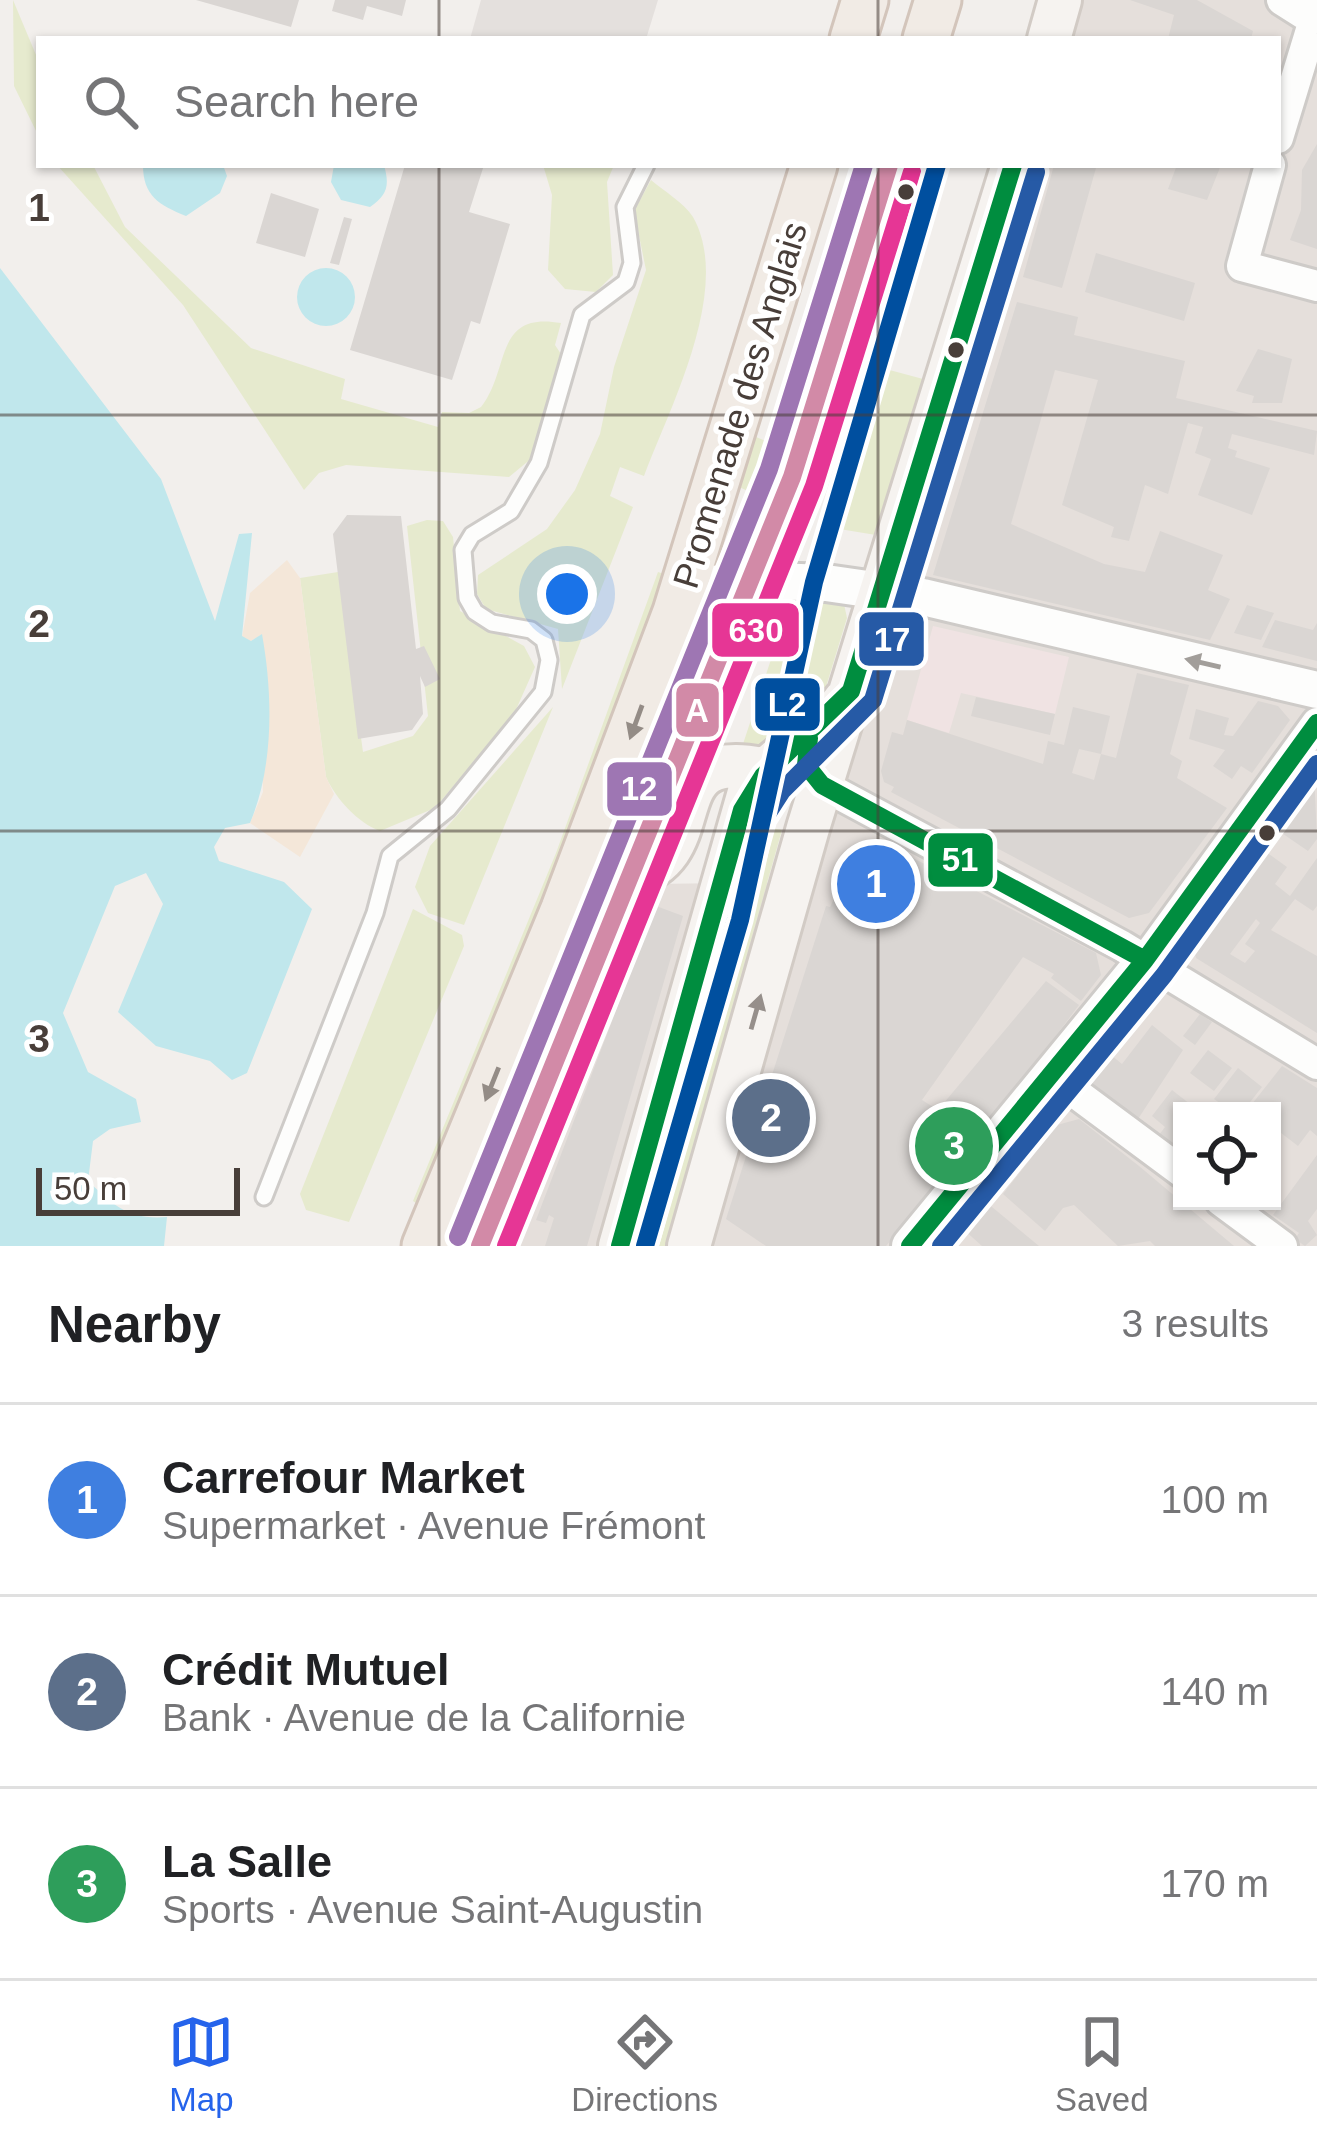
<!DOCTYPE html>
<meta charset="utf-8">
<style>
:root{--surface:#fff;--page:#f6f6f6;--text:#202124;--muted:#757577;--line:#e0e0e0;--accent:#2563eb}
body{margin:0;font-family:Arial,sans-serif;background:var(--page);color:var(--text)}
.controls{position:absolute;right:36px;bottom:36px;display:grid;overflow:hidden;border-radius:0px;box-shadow:0 3px 9px #0004}
.controls button{width:108px;height:108px;display:grid;place-items:center;padding:0;border:0;border-bottom:3px solid var(--line);background:var(--surface);color:var(--text);font:60px sans-serif}
.scale{position:absolute;left:36px;bottom:30px;width:204px;box-sizing:border-box;padding-left:12px;border:6px solid #483e39;border-top:0;font-size:33px;line-height:42px;white-space:nowrap;color:#483e39;-webkit-text-stroke:9px #fff;paint-order:stroke}
.you{position:absolute;left:567px;top:594px;width:42px;height:42px;margin:-30px;border:9px solid #fff;border-radius:50%;background:#1a73e8;box-shadow:0 0 0 18px #1a73e833}
.badge{display:grid;place-items:center;width:78px;height:78px;border-radius:50%;background:var(--accent);color:#fff;font-size:39px;font-weight:700}
.pin{position:absolute;translate:-50% -50%;border:6px solid #fff;box-shadow:0 3px 12px #0006}
.list{margin:0;padding:0;list-style:none}
h2{display:flex;justify-content:space-between;align-items:center;height:156px;margin:0;padding:0 48px;font-size:51px}
h2 small{font-size:39px;font-weight:400;color:var(--muted)}
.list li{display:grid;grid-template-columns:78px 1fr auto;gap:36px;align-items:center;box-sizing:border-box;height:192px;padding:0 48px;border-top:3px solid var(--line)}
.list b{display:block;font-size:45px;white-space:nowrap}
.list p{margin:0;font-size:39px;white-space:nowrap;color:var(--muted)}
.list em{font-size:39px;font-style:normal;color:var(--muted)}
.icon{flex:none;width:66px;height:66px;fill:none;stroke:currentColor;stroke-width:2;stroke-linecap:round;stroke-linejoin:round}
.map{position:relative;flex:none;width:1317px;height:1246px;overflow:hidden}
.search{position:absolute;background:var(--surface);box-shadow:0 3px 9px #0004;left:36px;right:36px;top:36px;height:132px;display:flex;align-items:center;gap:30px;box-sizing:border-box;padding:0 42px;border-radius:0px;color:var(--muted);font-size:45px}
.sheet{height:732px;background:var(--surface)}
nav{display:flex;justify-content:space-around;align-items:center;box-sizing:border-box;height:168px;border-top:3px solid var(--line);background:var(--surface);font-size:33px;color:var(--muted)}
nav a{display:grid;justify-items:center;gap:6px}
nav .on{color:var(--accent)}
.map>svg:first-child{display:block}
.residential{fill:#e5dfdb;fill-rule:evenodd}
.medical{fill:#f0e3e3}
.green{fill:#e6eace}
.sand{fill:#f4e7d9}
.parking{fill:#e4e0dd}
.water{fill:#c0e7ec}
.building{fill:#dad6d3;fill-rule:evenodd}
.lines{fill:none;stroke-linecap:round;stroke-linejoin:round}
.service-casing{stroke:#cecbc8;stroke-width:21}
.minor-casing{stroke:#cecbc8;stroke-width:36}
.tertiary-casing{stroke:#cecbc8;stroke-width:42}
.secondary-casing{stroke:#d2cbc5;stroke-width:48}
.primary-casing{stroke:#d3c5bb;stroke-width:51}
.service{stroke:#fdfdfc;stroke-width:15}
.minor{stroke:#fdfdfc;stroke-width:30}
.tertiary{stroke:#fdfdfc;stroke-width:36}
.secondary{stroke:#f6f3f0;stroke-width:42}
.primary{stroke:#f1ebe5;stroke-width:45}
.bus-1-casing{stroke:#fff;stroke-width:27}
.bus-2-casing{stroke:#fff;stroke-width:27}
.bus-3-casing{stroke:#fff;stroke-width:27}
.bus-4-casing{stroke:#fff;stroke-width:27}
.bus-5-casing{stroke:#fff;stroke-width:27}
.bus-1{stroke:#008d3f;stroke-width:18}
.bus-2{stroke:#d28aa7;stroke-width:18}
.bus-3{stroke:#e63695;stroke-width:18}
.bus-4{stroke:#9e76b3;stroke-width:18}
.bus-5{stroke:#265aa6;stroke-width:18}
.tram-1-casing{stroke:#fff;stroke-width:27}
.tram-1{stroke:#004f9f;stroke-width:18}
.oneway{fill:#a29e9a}
.oneway2{fill:#948c86}
.oneway3{fill:#968f8b}
.grid{fill:none;stroke:#483e39;stroke-width:3;stroke-opacity:0.55}
.bus-dot{fill:#483e39;stroke:#fff;stroke-width:4.5}
.labels{text-anchor:middle;dominant-baseline:central;stroke-width:10;stroke-linejoin:round;paint-order:stroke}
.street-label{font-size:36px;fill:#483e39;stroke:#fff}
.grid-label{font-size:39px;text-anchor:middle;font-weight:bold;fill:#483e39;stroke:#fff;stroke-width:10;stroke-linejoin:round;paint-order:stroke}
.line-badge{stroke:#fff;stroke-width:4.5}
.badge-label{font-size:33px;text-anchor:middle;font-weight:bold;fill:#fff}
</style>
<div class="map">
<svg width="1317" height="1246" viewBox="0 0 1317 1246">
<rect width="100%" height="100%" fill="#f2efec"/>
<path class="residential" d="M1072 0H1317V1246H497L653 884 812 882 1024 165H1278V39H1061ZM1182 1111H1272V1201H1182Z"/>
<path class="medical" d="M933 626 1069 657 1055 714 961 693 949 733 907 720Z"/>
<path class="green" d="M13 0 39 62V137L14 86Z
M57 165H93L125 227 251 348 345 379 341 399 438 427 442 412 469 413 481 407C511 369 493 311 561 323L555 345 563 357 532 458 509 477 346 465 319 473 304 490 183 305Z
M543 165H614L607 182 613 275 596 292 565 289 548 270 552 195Z
M851 165H868L824 317 753 521 740 515 750 492 739 487 756 437 768 442Z
M651 180C664 191 684 203 693 217 733 288 670 407 644 476L620 467 610 496 633 507 562 689 558 629 486 609 477 594 478 575 547 529 575 490 600 434 614 367 646 270 634 211Z
M871 365 923 379 876 535 821 526Z
M427 520 443 521 453 537 460 611 524 646 535 667 514 714 435 808 380 831C358 823 336 799 326 777L300 578 338 572 363 752 413 736 428 716 407 526Z
M658 572 667 575 422 1207 413 1201 556 853Z
M790 602 844 604 847 618 822 700 765 751 741 750Z
M707 606H716L466 1246H447Z
M553 707 464 925 428 913 415 887 430 846Z
M756 825 782 830 665 1246H639Z
M413 909 462 935 464 946 349 1222 306 1210 300 1194Z"/>
<path class="sand" d="M287 560 300 578 326 777 334 794 300 857 250 823 263 792 261 635 251 641 242 637 250 593Z"/>
<path class="parking" d="M481 0H658L646 39H470Z"/>
<path class="water" d="M143 165H223L227 176 220 193 186 216C159 205 143 196 143 165Z
M334 165H384C390 186 387 195 370 207L341 200 331 182Z
M0 268 161 479 215 621 239 534 252 533 242 636 251 641 262 634C273 695 274 766 250 823L225 828 214 847 219 861 284 882 312 909 247 1073 232 1080 210 1061 156 1046 118 1012 163 904 146 873 115 886 63 1013 88 1072 136 1099 141 1122 110 1129 93 1141 88 1181C114 1206 129 1220 167 1217L164 1246H0Z
M297 297a29 29 0 1 1 58 0a29 29 0 1 1-58 0Z"/>
<path class="building" d="M196 0H299L291 27Z
M335 0H406L402 16 367 6 363 20 332 11Z
M1130 0H1197L1253 31 1251 39H1168L1174 15Z
M1317 144V249L1290 240 1301 210 1302 170Z
M405 165H484L469 212 510 224 480 324 471 321 452 380 350 350Z
M1054 165 1096 168 1062 288 1023 277Z
M1177 165H1221L1207 200 1168 189Z
M271 193 319 209 305 257 256 243Z
M344 217 352 219 339 265 330 263Z
M1096 253 1195 283 1184 321 1085 292Z
M1017 302 1078 317 1074 335 1185 361 1176 398 1317 431 1314 455 1232 434 1228 448 1237 451 1235 457 1270 468 1252 515 1198 495 1211 459 1195 453 1203 427 1188 423 1168 494 1145 485 1129 541 1111 537 1114 527 1062 505 1098 380 1055 370 1011 524 1104 564 1145 572 1160 531 1223 555 1208 590 1230 599 1210 640 933 575Z
M1258 349 1292 359 1282 403H1252L1254 396 1236 391Z
M347 515 401 516 416 649 424 646 440 679 425 687 420 676 423 714 412 730 358 739 333 534Z
M1247 605 1274 613 1261 640 1234 633Z
M1275 620 1313 630 1317 623V661L1262 647Z
M1137 673 1189 685 1170 754 1182 761 1177 778 1227 808 1149 913 1129 918 891 792 894 787 884 782 881 771 892 732 903 735 907 720 1043 764 1048 741 1064 745 1073 707 1110 716 1101 754 1079 749 1072 773 1094 780 1101 754 1116 758Z
M976 697 1055 714 1050 735 971 716Z
M1258 701 1278 706 1290 720 1252 773 1241 766 1232 779 1213 766 1225 750 1189 739 1196 709 1229 718 1224 735 1233 736Z
M1314 773 1317 839 1308 851 1273 827Z
M861 842 888 845 1096 953 1101 975 1081 1001 1051 978 1054 974 1023 957 922 1100 938 1110 1046 981 1079 1005 978 1139 886 1246H766L726 1219 826 906 830 907Z
M1259 847 1287 867 1275 884 1290 896 1317 858V906L1313 911 1295 899 1271 930 1317 956V1033L1196 958 1192 937ZM1256 919 1260 923 1245 944 1255 951 1245 963 1230 954Z
M656 906 683 916 587 1246H545L554 1218 549 1215 546 1223 536 1220Z
M1200 1014 1212 1022 1195 1045 1183 1036Z
M1152 1025 1183 1050 1138 1119 1084 1079 1106 1051 1122 1064Z
M1208 1050 1232 1068 1214 1091 1190 1073Z
M1282 1066 1317 1088V1136L1310 1130 1298 1146 1272 1126V1111L1248 1109Z
M1238 1068 1262 1087 1243 1111H1231L1214 1099Z
M1172 1090 1199 1111H1182V1152L1159 1135 1165 1127 1152 1116Z
M1079 1119 1139 1166 1234 1246H1155L1150 1241 1118 1246 1074 1205 1063 1208 1045 1231 1003 1194 1057 1125Z
M1317 1155V1209L1308 1221 1317 1235 1305 1246 1295 1239 1299 1233 1273 1215Z
M986 1202 992 1207 1039 1246H982L963 1229Z"/>
<g class="lines">
<g class="service-casing">
<path id="service" d="M264 1197 375 913 390 856 448 809 543 692 549 660 544 640 531 630 492 623 475 612 467 598 463 550 472 535 511 511 539 463 582 315 626 282 632 263 625 207 646 165"/>
</g>
<g class="minor-casing">
<path id="minor" d="M1282 0 1312 19
M1278 138 1317 10
M1270 165 1242 266 1317 286
M822 785 1122 946 1317 1064
M1145 960 1317 723
M1054 1077 1182 1172
M1221 1201 1282 1246"/>
</g>
<g class="tertiary-casing">
<path id="tertiary" d="M676 612 704 585 751 580 826 583 923 597 1317 690
M910 1246 1145 960"/>
</g>
<g class="secondary-casing">
<path id="secondary" d="M1049 39 1060 0
M631 876C721 852 642 733 786 775
M620 1246 749 792C771 753 818 738 844 701
M689 1246 808 828 1013 165"/>
</g>
<g class="primary-casing">
<path id="primary" d="M853 39 865 0
M926 39 938 0
M425 1246 564 909 676 612 814 165
M480 1246 792 477 889 165"/>
</g>
<use href="#service" class="service"/>
<use href="#minor" class="minor"/>
<use href="#tertiary" class="tertiary"/>
<use href="#secondary" class="secondary"/>
<use href="#primary" class="primary"/>
<g class="bus-1-casing">
<path id="bus-1" d="M809 738 806 765 822 785 1145 960
M620 1246 742 810 763 776 851 691 1013 165
M910 1246 1145 960 1317 723"/>
</g>
<g class="bus-2-casing">
<path id="bus-2" d="M480 1246 792 477 889 165"/>
</g>
<g class="bus-3-casing">
<path id="bus-3" d="M506 1246 814 486 912 172"/>
</g>
<g class="bus-4-casing">
<path id="bus-4" d="M458 1237 769 469 864 165"/>
</g>
<g class="bus-5-casing">
<path id="bus-5" d="M645 1246 764 819 782 791 873 700 1036 172
M941 1246 1164 975 1317 764"/>
</g>
<use href="#bus-1" class="bus-1"/>
<use href="#bus-2" class="bus-2"/>
<use href="#bus-3" class="bus-3"/>
<use href="#bus-4" class="bus-4"/>
<use href="#bus-5" class="bus-5"/>
<g class="tram-1-casing">
<path id="tram-1" d="M645 1246 740 920 814 582 937 165"/>
</g>
<use href="#tram-1" class="tram-1"/>
</g>
<defs><path id="oneway-solid" d="M-6-.8H1V-3.2L6.5 0L1 3.2V.8H-6Z" transform="scale(3)"/></defs>
<use class="oneway" href="#oneway-solid" transform="translate(1203 663) rotate(-167)"/>
<g class="oneway2">
<use href="#oneway-solid" transform="translate(636 722) rotate(110)"/>
<use href="#oneway-solid" transform="translate(492 1084) rotate(112)"/>
</g>
<use class="oneway3" href="#oneway-solid" transform="translate(756 1012) rotate(-74)"/>
<path class="grid" d="M439 0V39M878 0V39M439 165V1246M878 165V1246M0 415H1317M0 831H1317"/>
<g class="bus-dot">
<circle cx="906" cy="192" r="10"/>
<circle cx="956" cy="350" r="10"/>
<circle cx="1267" cy="833" r="10"/>
</g>
<g class="labels">
<g class="street-label">
<text transform="translate(740 405) rotate(-73)">Promenade des Anglais</text>
</g>
</g>
<g class="grid-label">
<text x="39" y="221">1</text>
<text x="39" y="637">2</text>
<text x="39" y="1052">3</text>
</g>
<g class="line-badge">
<rect x="710" y="601" width="91" height="58" rx="12" fill="#e63695"/>
<rect x="857" y="610" width="69" height="58" rx="12" fill="#265aa6"/>
<rect x="753" y="676" width="69" height="57" rx="12" fill="#004f9f"/>
<rect x="674" y="681" width="47" height="58" rx="12" fill="#d28aa7"/>
<rect x="605" y="760" width="69" height="58" rx="12" fill="#9e76b3"/>
<rect x="926" y="831" width="69" height="58" rx="12" fill="#008d3f"/>
</g>
<g class="badge-label">
<text x="756" y="642">630</text>
<text x="892" y="651">17</text>
<text x="787" y="716">L2</text>
<text x="697" y="722">A</text>
<text x="639" y="800">12</text>
<text x="960" y="871">51</text>
</g>
</svg>
<div class="controls">
<button><svg class="icon" aria-label="locate" viewBox="0 0 24 24"><circle cx="12" cy="12" r="6"/><path d="M12 2v4M12 18v4M2 12h4M18 12h4"/></svg></button>
</div>
<div class="scale">50 m</div>
<div class="you"></div>
<div class="pin badge" style="left:876px;top:884px;background:#3f7fe0">1</div>
<div class="pin badge" style="left:771px;top:1118px;background:#5c6f8a">2</div>
<div class="pin badge" style="left:954px;top:1146px;background:#2e9e5b">3</div>
<div class="search"><svg class="icon" aria-label="search" viewBox="0 0 24 24"><circle cx="10" cy="10" r="6"/><path d="M15 15l6 6"/></svg>Search here</div>
</div>
<section class="sheet">
<h2>Nearby<small>3 results</small></h2>
<ul class="list">
<li><span class="badge" style="background:#3f7fe0">1</span><div><b>Carrefour Market</b><p>Supermarket · Avenue Frémont</p></div><em>100 m</em></li>
<li><span class="badge" style="background:#5c6f8a">2</span><div><b>Crédit Mutuel</b><p>Bank · Avenue de la Californie</p></div><em>140 m</em></li>
<li><span class="badge" style="background:#2e9e5b">3</span><div><b>La Salle</b><p>Sports · Avenue Saint-Augustin</p></div><em>170 m</em></li>
</ul>
</section>
<nav>
<a class="on"><svg class="icon" aria-label="map" viewBox="0 0 24 24"><path d="M3 6l6-2 6 2 6-2v14l-6 2-6-2-6 2zM9 4v14M15 6v14"/></svg>Map</a>
<a><svg class="icon" aria-label="directions" viewBox="0 0 24 24"><path d="M12 3l9 9-9 9-9-9zM9 14v-3h6M13 9l2 2-2 2"/></svg>Directions</a>
<a><svg class="icon" aria-label="saved" viewBox="0 0 24 24"><path d="M7 4h10v16l-5-4-5 4z"/></svg>Saved</a>
</nav>
